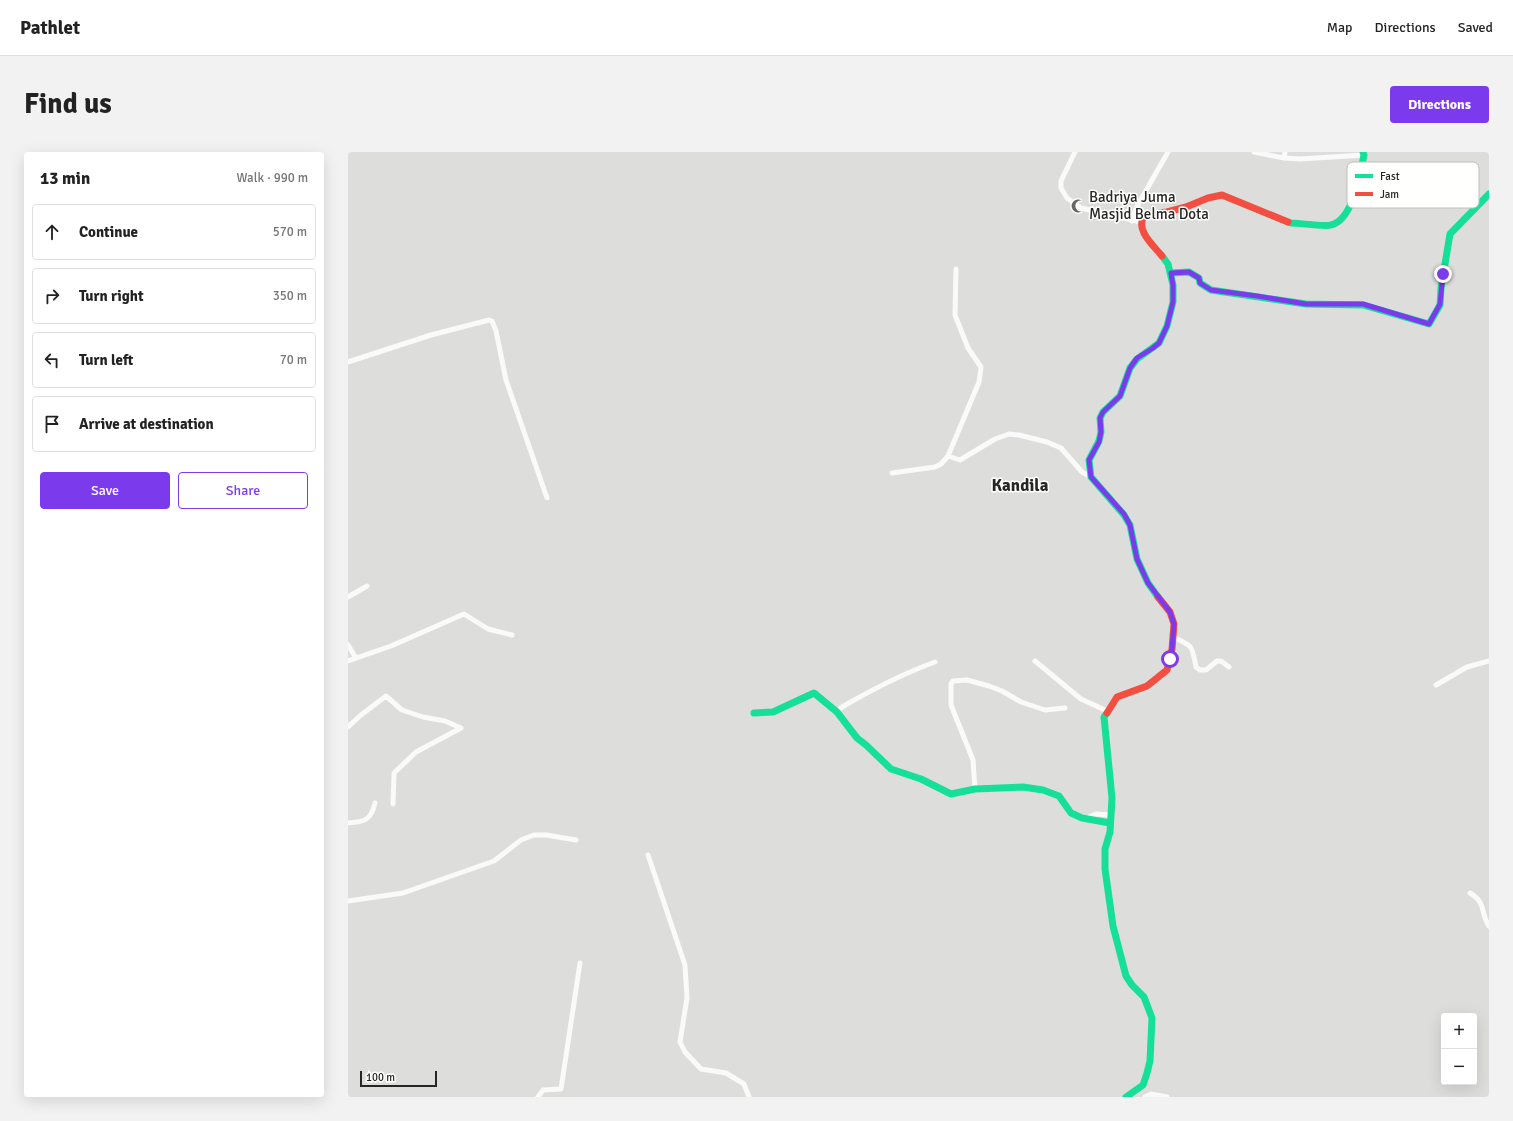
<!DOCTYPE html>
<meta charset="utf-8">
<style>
:root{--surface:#fff;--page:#f2f2f2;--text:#222;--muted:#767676;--line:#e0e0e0;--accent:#7c3aed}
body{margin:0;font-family:Signika,sans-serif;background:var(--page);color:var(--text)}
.controls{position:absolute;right:12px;bottom:12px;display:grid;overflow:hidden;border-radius:4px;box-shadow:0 4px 16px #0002}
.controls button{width:36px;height:36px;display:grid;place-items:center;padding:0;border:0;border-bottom:1px solid var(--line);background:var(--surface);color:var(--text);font:20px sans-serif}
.scale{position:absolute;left:12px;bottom:10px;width:77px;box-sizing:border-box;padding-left:4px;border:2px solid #262624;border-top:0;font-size:11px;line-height:14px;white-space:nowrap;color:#262624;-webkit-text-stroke:3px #fffffe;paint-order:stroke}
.stop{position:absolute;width:12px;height:12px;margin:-9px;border:3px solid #7c3aed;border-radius:50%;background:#fff}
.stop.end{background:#7c3aed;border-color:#fff;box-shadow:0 1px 4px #0008}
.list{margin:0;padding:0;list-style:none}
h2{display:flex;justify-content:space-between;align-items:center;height:52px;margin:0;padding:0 16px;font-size:17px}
h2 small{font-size:13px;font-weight:400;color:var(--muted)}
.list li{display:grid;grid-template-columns:26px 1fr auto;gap:12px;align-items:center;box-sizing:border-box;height:56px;margin:0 8px 8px;padding:0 8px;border:1px solid var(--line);border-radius:4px}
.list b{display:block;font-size:15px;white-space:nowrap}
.list em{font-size:13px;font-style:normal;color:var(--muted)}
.actions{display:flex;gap:8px;padding:12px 16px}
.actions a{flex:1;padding:9px 0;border:1px solid var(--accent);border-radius:4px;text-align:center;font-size:14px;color:var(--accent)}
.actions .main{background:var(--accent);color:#fff}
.icon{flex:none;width:22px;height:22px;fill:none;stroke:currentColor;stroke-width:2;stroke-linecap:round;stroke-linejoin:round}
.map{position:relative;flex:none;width:1141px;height:945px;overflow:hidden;border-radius:4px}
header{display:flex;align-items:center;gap:24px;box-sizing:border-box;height:56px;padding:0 20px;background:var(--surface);border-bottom:1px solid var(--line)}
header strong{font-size:19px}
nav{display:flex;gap:22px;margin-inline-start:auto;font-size:14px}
.intro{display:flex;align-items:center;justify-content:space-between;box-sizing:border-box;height:96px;padding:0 24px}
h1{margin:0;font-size:28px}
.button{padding:10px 18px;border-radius:4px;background:var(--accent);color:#fff;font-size:14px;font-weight:700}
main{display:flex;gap:24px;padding:0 24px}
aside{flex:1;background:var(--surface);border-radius:4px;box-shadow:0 4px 16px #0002}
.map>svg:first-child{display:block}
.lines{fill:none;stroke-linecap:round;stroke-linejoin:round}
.street{stroke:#fafafa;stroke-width:5}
.fast{stroke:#16e098;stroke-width:7}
.jam{stroke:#f24e42;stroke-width:7}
.route{stroke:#7c3aed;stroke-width:5}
.labels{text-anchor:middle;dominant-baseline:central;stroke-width:3;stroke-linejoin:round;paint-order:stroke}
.poi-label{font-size:15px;fill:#262624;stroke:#fffffe;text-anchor:start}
.quarter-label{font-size:17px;font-weight:bold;fill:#262624;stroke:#fffffe}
.key{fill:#fffffe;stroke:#bebebd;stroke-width:1}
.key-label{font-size:11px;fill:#262624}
</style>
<header>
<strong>Pathlet</strong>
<nav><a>Map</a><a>Directions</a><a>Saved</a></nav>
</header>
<div class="intro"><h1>Find us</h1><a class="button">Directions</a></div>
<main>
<aside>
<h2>13 min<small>Walk · 990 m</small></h2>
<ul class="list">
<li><svg class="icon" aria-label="ahead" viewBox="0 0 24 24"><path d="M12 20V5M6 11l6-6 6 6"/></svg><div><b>Continue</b></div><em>570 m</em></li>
<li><svg class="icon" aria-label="right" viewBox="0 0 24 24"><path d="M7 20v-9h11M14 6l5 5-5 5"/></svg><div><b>Turn right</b></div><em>350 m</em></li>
<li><svg class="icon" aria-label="left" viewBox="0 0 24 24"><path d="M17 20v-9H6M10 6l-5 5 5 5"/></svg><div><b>Turn left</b></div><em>70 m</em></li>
<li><svg class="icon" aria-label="arrive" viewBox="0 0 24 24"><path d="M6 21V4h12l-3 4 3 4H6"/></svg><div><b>Arrive at destination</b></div></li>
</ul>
<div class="actions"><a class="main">Save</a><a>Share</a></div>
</aside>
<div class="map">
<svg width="1141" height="945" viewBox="0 0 1141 945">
<rect width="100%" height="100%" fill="#dddedc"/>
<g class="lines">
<path class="street" d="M727 0 713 29V36L719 46 733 56 793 70
M906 0 936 6 952 7 1016 3
M936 6 937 0
M784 69 788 56 820 0
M0 210 83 183 141 168 144 169 148 179 158 228 199 346
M600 304 612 308 647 287 661 282 671 283 699 290 713 296 734 320 743 325
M544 321 587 315 593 312 600 304 631 230 633 215 620 196 607 163 608 117
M0 445 19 434
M825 485C845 494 844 493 848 515L852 518H858L869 509H873L881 515
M0 493 8 506
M0 509 43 494 116 462 140 477 164 483
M687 509 733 547 759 559
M1088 533 1119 515 1141 509
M489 560 494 555C525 537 554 522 587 510
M0 575 13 563 38 544 54 558 75 565 97 569 113 576 68 600 46 621 45 652
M627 637 625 608 603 553V532L605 529 619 528 641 534 654 539 673 550 697 558 717 556
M737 667 748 662 763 663
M0 671C17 670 23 668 27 651
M300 703 337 813 339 846 332 890 337 900 353 917 378 921 396 932 401 945
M1122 741C1139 751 1132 761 1141 774
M0 749 55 741 146 709 173 688 186 683H198L228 688
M190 945 195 938 213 937 232 811
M797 945 803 942 819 945"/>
<path class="fast" d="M940 70 943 71C952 71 976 75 983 73 1005 68 1012 22 1016 3L1015 0
M823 121 841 120 851 126 852 131 863 138 958 152 1015 153 1081 172 1092 153 1093 136 1102 82 1141 42
M810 445 800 431 789 407 782 373 776 363 743 325 741 308 751 289 753 280 752 266 755 260 772 244 782 216 789 207 811 191 819 174 825 150V133L820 112 814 104
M406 561 425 560 466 541 489 560 509 586 518 593 543 617 573 627 603 642 627 637 675 635 695 638 711 644 723 661 734 666 762 671
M759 561 756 565 764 646 762 680 757 697V717L765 774 778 824 784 833 796 845 804 866 802 909 799 921 795 933 778 945"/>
<path class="jam" d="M814 104C805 93 786 77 797 63L819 60 838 55 860 46 874 43 940 70
M759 561 769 545 799 534 819 518 824 497 826 472 822 460 810 445"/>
</g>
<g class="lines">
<path class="route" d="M822 507 824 497 826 472 822 460 800 431 789 407 782 373 776 362 743 325 741 308 751 290 753 280 752 266 755 260 772 244 782 216 789 206 805 196 811 191 819 174 825 150V133L823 121 841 120 851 126 852 131 863 138 909 144 958 152H1015L1081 172 1092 152 1095 122"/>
</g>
<defs>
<g id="mosque-bare" transform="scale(1.08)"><path d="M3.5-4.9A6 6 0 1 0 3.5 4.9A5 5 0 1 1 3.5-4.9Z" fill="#666664" stroke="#fffffe" stroke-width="2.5" paint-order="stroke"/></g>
</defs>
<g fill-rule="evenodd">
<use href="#mosque-bare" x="730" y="54"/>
</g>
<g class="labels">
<g class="poi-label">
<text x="741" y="45">Badriya Juma<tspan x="741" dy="17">Masjid Belma Dota</tspan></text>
</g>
<g class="quarter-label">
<text x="672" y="333">Kandila</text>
</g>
</g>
<rect x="999" y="10" width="132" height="46" rx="6" class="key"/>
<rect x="1007" y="22" width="18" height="4" fill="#16e098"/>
<rect x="1007" y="40" width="18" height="4" fill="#f24e42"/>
<g class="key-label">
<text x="1032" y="28">Fast</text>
<text x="1032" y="46">Jam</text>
</g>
</svg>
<div class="controls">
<button>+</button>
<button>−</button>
</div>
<div class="scale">100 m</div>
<div class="stop" style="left:822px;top:507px"></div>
<div class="stop end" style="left:1095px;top:122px"></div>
</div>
</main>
